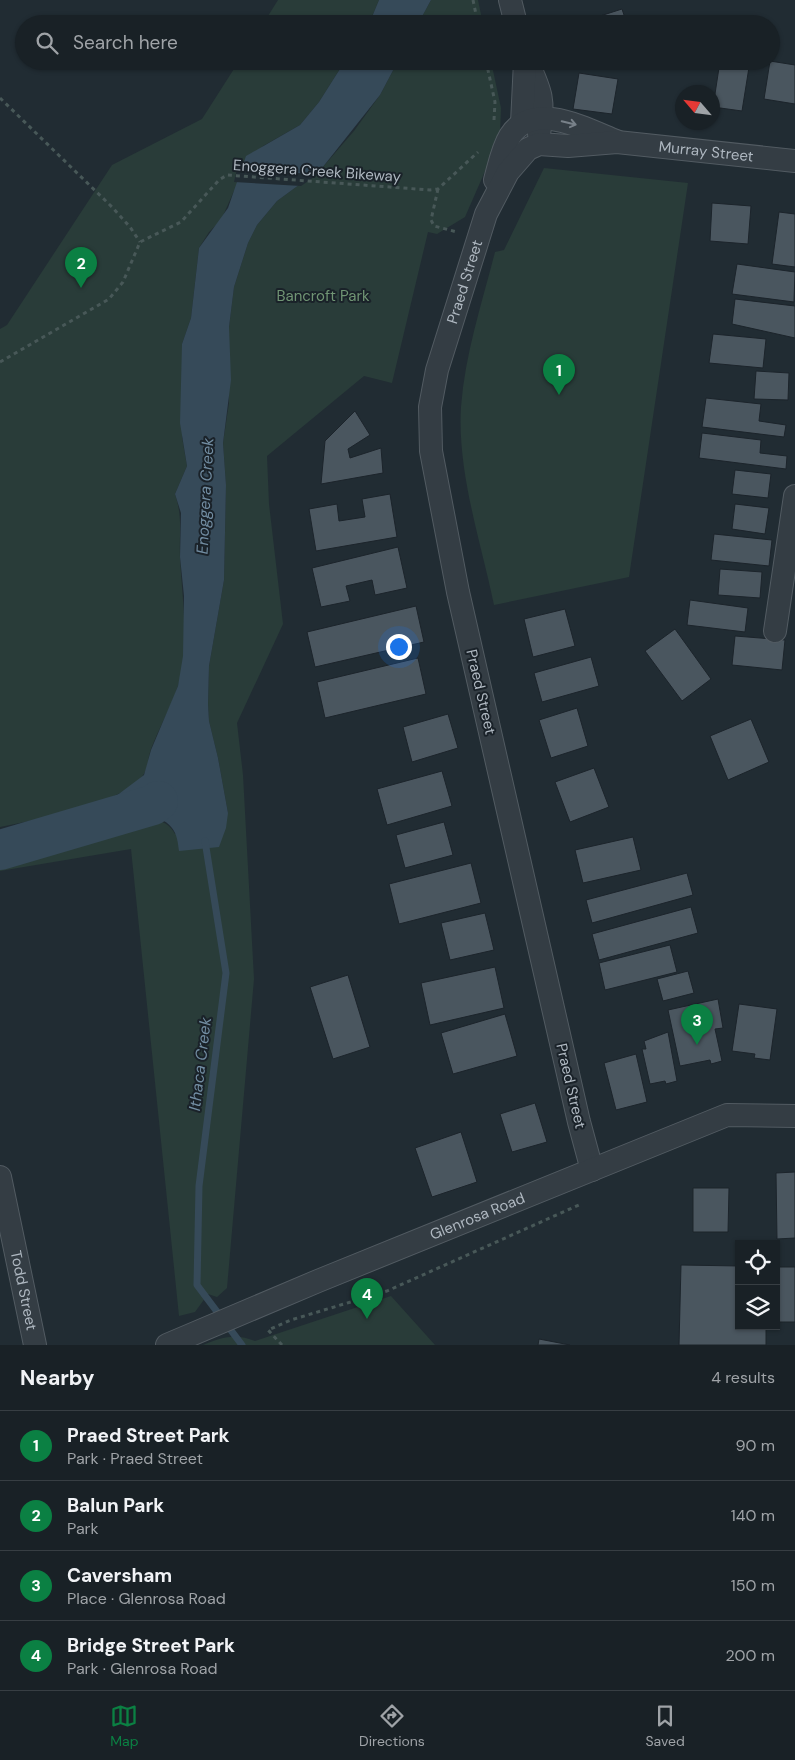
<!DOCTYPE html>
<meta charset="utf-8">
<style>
:root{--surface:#192126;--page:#262e32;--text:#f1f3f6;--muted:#9fa3a7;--line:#373e43;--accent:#0b8043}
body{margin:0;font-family:"DM Sans",sans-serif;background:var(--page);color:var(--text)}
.controls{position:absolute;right:15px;bottom:15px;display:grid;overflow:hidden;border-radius:0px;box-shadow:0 1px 4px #0004}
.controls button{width:45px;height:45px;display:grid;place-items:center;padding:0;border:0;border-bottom:1px solid var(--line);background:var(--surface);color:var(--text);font:25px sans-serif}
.compass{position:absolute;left:675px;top:85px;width:45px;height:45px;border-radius:50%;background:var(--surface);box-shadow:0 1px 4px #0004;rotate:298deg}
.you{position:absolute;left:398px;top:646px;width:18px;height:18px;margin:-12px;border:4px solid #fff;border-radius:50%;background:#1a73e8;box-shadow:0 0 0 8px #1a73e833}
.badge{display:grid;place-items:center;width:32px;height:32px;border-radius:50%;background:var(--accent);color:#fff;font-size:16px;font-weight:700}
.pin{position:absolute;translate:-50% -41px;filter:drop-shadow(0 1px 2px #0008)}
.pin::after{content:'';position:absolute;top:26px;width:18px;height:15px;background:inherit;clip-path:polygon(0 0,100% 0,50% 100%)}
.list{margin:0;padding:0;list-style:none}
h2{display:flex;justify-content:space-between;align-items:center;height:65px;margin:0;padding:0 20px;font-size:21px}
h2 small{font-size:16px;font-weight:400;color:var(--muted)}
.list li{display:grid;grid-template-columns:32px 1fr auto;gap:15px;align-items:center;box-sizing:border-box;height:70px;padding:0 20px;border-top:1px solid var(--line)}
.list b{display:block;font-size:19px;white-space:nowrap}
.list p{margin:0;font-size:16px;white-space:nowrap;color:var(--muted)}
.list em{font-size:16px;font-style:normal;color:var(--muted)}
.icon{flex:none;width:28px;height:28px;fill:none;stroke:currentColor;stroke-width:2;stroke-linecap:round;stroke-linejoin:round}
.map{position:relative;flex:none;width:795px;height:1345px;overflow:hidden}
.search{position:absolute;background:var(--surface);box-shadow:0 1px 4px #0004;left:15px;right:15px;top:15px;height:55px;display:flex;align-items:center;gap:12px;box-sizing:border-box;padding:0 18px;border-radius:28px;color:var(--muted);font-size:19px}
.sheet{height:345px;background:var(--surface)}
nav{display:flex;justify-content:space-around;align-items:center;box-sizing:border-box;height:70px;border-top:1px solid var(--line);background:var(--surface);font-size:14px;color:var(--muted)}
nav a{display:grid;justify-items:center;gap:2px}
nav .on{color:var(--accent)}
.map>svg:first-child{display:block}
.green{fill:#293c39}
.water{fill:#364a59}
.pier{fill:#212c33}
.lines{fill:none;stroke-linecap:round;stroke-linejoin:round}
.stream{stroke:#364a59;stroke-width:7}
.river{stroke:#364a59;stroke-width:40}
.building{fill:#4a565f;stroke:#1c242b}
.minor-casing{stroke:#525b62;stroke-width:24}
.path{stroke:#485858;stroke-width:3;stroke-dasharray:4 4;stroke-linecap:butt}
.minor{stroke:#343d44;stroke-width:22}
.oneway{stroke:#788189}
.labels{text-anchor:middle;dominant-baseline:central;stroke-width:4;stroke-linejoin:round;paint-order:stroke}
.street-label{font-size:15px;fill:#afb8c1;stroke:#1a2229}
.park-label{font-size:15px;fill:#709574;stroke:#1a2229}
.water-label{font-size:16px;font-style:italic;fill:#728da2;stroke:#1a2229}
</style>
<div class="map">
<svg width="795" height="1345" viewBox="0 0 795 1345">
<rect width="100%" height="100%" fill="#212c33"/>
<path class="green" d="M278 0H379L369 24H263Z
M431 0H478L483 24H418Z
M239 61H345L319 102 300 125 263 146 234 191 221 220 209 232 199 248 191 318 182 344V437L187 466 175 494C183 518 179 533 180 557 182 599 190 645 178 686 171 707 159 728 151 749 147 760 149 771 139 780 110 807 39 819 0 827V329L7 325 112 165 202 119Z
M398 61H491L501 108 500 134 493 153 465 217 437 234 428 232 392 383 364 376 267 456 269 504 283 624 237 723 243 775 254 979 227 1288 217 1297 208 1294 195 1312 179 1316 131 849 0 871V856L137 816C153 819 167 819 175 834L228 813 218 758 209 721 208 704 209 666 224 580 226 485 223 443 229 403V327L234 287 248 243 257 225 277 201 322 168 354 131 380 95Z
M544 168 688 183 629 577 494 605C481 542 457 472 461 407 465 354 482 303 495 252L504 250Z
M391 1296 435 1345H203C221 1337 237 1333 255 1341Z"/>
<path class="water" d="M379 0H431L418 24H369Z
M345 61H398L380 95 330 158 322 168 277 201 257 225 248 243 234 287 229 327 231 380 223 443 226 485 224 580 209 666 208 704 209 721 218 758 228 813 226 828 219 847 179 851C178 843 177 834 172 828 157 809 127 819 108 824L105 800 116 796 144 775 151 750 178 686 183 656 184 596 180 557 181 513 175 494 187 466 180 423 182 344 191 318 199 248 228 208 246 156 300 125 319 102Z"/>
<path class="pier" d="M237 169 313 174 317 175 301 186 234 182Z"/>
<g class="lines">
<path class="stream" d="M205 841 226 973 199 1186 197 1285 242 1345"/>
<path class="river" d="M0 850 153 805 158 801"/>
</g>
<path class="building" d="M622 9 627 24H575Z
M720 61H750L742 111 713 107Z
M770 61 795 65V104L764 99Z
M579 73 618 79 612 114 573 109Z
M712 203 751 206 748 244 710 241Z
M779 212 795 214V267L772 264Z
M737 264 795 272 794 302 732 294Z
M735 299 795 306V338L732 324Z
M713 334 766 339 763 368 709 363Z
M756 371 789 373 788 400 754 399Z
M706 398 761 404 759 421 786 425 784 437 702 427Z
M355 411 370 435 348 449 350 458 381 448 383 473 321 484 325 441Z
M702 433 761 440 760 453 787 456 786 469 699 458Z
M735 470 771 474 768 498 732 494Z
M390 494 397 537 316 551 309 509 337 504 339 521 365 517 362 499Z
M735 504 769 508 765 534 732 529Z
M714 534 772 540 769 566 711 560Z
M398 547 407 588 375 595 372 580 346 586 350 601 321 607 312 568Z
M720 569 762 572 760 598 718 595Z
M690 600 748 608 745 632 687 625Z
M416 606 424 642 315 667 307 632Z
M565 609 575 646 533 657 524 619Z
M675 629 711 679 682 701 645 651Z
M735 636 785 640 782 670 732 665Z
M591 657 599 686 542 702 534 673Z
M418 658 426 694 325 718 317 682Z
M577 708 588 746 551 758 539 720Z
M448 714 458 748 412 762 403 727Z
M751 719 769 762 728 780 710 736Z
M594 768 609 807 570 822 555 782Z
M442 771 452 806 387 825 377 789Z
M444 822 453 855 405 868 396 835Z
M633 837 641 870 583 883 575 850Z
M471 863 481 903 399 924 389 884Z
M687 873 693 895 592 923 586 900Z
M691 907 698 933 599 960 592 934Z
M485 913 494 950 450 960 441 923Z
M670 945 677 972 605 990 599 963Z
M495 967 504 1008 430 1025 421 983Z
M688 971 694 993 663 1001 657 979Z
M348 975 370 1047 333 1059 310 987Z
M718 999 723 1028 715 1029 722 1061 711 1064 710 1060 680 1066 668 1010Z
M739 1004 777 1009 770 1060 754 1058 755 1054 732 1051Z
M505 1014 517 1056 453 1074 441 1033Z
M668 1032 677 1081 666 1084 665 1081 650 1084 642 1049H646L644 1041Z
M636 1054 647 1102 616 1110 604 1063Z
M535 1103 547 1142 512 1152 500 1114Z
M461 1132 477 1182 432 1197 415 1148Z
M795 1172V1238L777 1239 776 1173Z
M693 1188H729L728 1232H693Z
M681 1265 739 1266V1326H766V1345H679Z
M776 1267H795V1322H776Z
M539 1339 570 1345H538Z"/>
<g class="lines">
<g class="minor-casing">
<g id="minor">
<path d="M510 0 516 24"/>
<path d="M527 61C541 91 545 101 539 134"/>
<path d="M522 123 525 61"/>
<path d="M495 180C499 166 502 149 510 136 533 100 586 129 616 141"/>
<path d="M775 631 795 496"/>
<path id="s1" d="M592 1170 579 1122 458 592 431 451 430 407 437 370 486 214 508 172 528 149 539 144 568 146 617 142 795 161"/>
<path id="s2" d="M0 1177 35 1345"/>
<path id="s3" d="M167 1345 318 1281 727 1115 795 1116"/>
</g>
</g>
<path class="path" d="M473 0 478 24
M486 61 495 102 494 120
M0 98 112 207 130 227 140 242
M438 189 431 220 434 226 457 232
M0 362 109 299 123 282 140 242 181 222 219 180 227 175 430 190 438 189 478 152
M282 1345 268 1330 291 1320 387 1291 581 1204"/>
<use href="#minor" class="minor"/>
</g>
<defs><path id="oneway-shaft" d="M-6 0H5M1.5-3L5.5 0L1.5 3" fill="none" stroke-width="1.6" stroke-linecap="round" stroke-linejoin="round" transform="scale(1.25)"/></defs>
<use class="oneway" href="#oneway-shaft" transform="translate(569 123) rotate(14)"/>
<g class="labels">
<g class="street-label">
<text stroke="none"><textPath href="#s1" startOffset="1240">Murray Street</textPath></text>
<text transform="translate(317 171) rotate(4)">Enoggera Creek Bikeway</text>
<text stroke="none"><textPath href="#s1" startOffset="911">Praed Street</textPath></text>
<text transform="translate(481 692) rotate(77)">Praed Street</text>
<text transform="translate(571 1086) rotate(77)">Praed Street</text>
<text stroke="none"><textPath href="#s3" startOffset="336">Glenrosa Road</textPath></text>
<text stroke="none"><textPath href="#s2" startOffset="116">Todd Street</textPath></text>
</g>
<g class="park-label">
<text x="323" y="296">Bancroft Park</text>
</g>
<g class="water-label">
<text transform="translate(205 496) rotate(-87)">Enoggera Creek</text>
<text transform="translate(200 1064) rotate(-83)">Ithaca Creek</text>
</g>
</g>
</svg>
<div class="controls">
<button><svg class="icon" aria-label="locate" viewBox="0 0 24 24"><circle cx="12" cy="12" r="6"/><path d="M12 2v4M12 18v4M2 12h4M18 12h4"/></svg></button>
<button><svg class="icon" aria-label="layers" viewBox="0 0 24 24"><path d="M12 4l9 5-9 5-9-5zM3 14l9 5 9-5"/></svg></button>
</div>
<svg class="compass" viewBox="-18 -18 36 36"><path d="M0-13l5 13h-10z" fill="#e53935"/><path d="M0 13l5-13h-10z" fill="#9fa3a7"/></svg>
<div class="you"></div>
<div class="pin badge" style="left:559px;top:395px">1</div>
<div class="pin badge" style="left:81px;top:288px">2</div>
<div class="pin badge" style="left:697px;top:1045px">3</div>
<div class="pin badge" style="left:367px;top:1319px">4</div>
<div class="search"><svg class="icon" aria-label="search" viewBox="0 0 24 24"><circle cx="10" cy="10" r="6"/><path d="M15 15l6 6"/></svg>Search here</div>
</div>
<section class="sheet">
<h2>Nearby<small>4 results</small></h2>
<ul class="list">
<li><span class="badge">1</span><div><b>Praed Street Park</b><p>Park · Praed Street</p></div><em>90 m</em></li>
<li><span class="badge">2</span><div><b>Balun Park</b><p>Park</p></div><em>140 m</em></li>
<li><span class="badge">3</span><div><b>Caversham</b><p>Place · Glenrosa Road</p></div><em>150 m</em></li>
<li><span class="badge">4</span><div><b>Bridge Street Park</b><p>Park · Glenrosa Road</p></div><em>200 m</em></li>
</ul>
</section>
<nav>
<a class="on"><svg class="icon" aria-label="map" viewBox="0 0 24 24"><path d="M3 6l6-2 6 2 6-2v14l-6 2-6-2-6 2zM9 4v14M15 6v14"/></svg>Map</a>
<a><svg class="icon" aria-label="directions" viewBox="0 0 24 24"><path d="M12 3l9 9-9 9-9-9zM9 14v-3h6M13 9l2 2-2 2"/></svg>Directions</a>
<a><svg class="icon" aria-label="saved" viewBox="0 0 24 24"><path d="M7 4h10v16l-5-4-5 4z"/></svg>Saved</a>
</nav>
